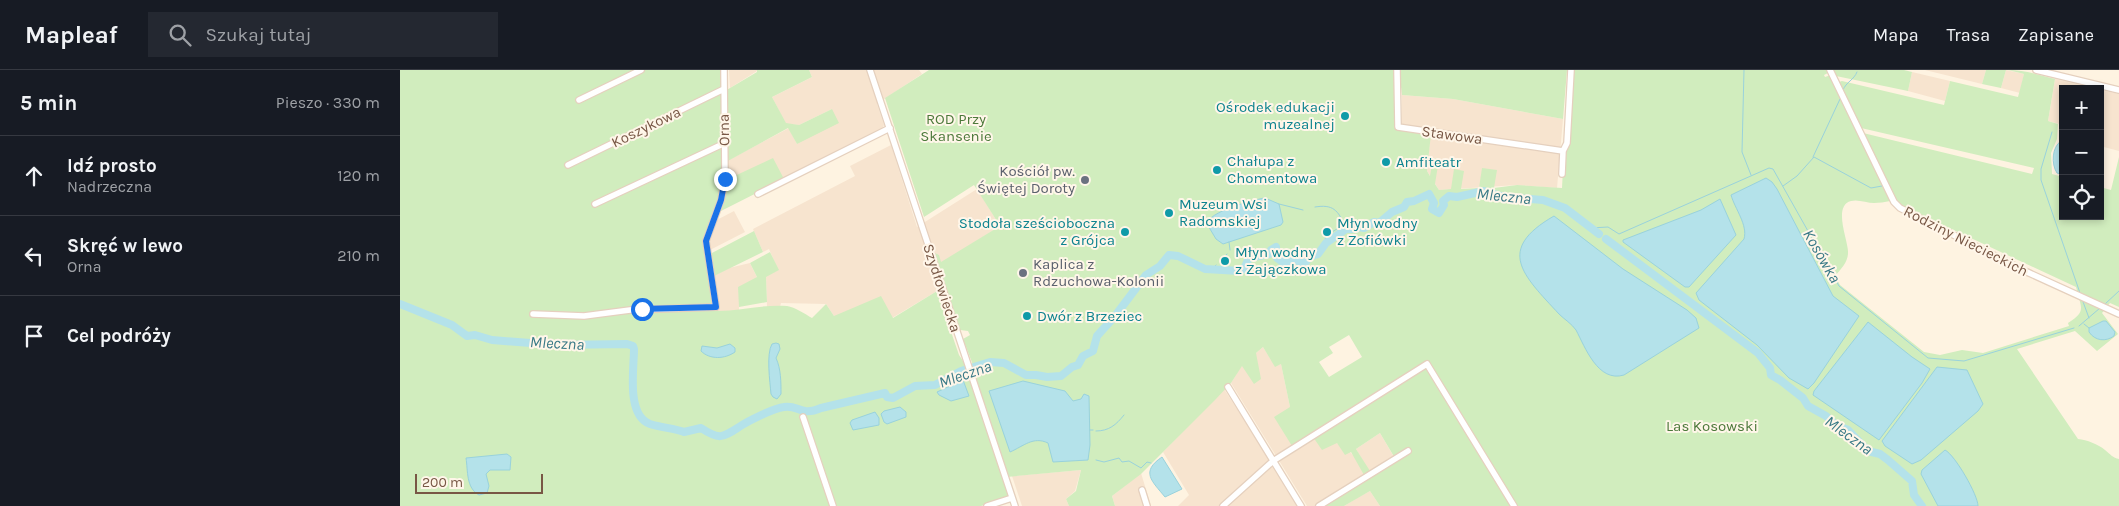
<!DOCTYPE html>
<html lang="pl">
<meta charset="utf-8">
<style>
:root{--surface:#171b24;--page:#242831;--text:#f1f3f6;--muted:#9ea1a6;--line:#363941}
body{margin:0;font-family:Karla,sans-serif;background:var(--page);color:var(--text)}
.controls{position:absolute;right:15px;top:15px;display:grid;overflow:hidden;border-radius:0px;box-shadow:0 2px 8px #0003}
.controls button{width:45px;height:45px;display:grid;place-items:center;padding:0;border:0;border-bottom:1px solid var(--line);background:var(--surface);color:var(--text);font:25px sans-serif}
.scale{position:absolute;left:15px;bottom:12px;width:128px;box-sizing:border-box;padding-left:5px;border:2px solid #785745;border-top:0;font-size:14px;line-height:18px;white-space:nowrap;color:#785745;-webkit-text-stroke:4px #fff6e9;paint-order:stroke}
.stop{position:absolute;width:15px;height:15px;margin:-11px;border:4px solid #1a73e8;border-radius:50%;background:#fff}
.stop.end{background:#1a73e8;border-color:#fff;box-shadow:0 1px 5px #0008}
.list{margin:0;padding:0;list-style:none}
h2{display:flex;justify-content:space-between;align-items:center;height:65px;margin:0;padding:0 20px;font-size:21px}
h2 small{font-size:16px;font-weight:400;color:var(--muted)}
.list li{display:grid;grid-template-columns:32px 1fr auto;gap:15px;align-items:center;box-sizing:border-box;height:80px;padding:0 20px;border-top:1px solid var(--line)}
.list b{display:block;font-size:19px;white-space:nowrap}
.list p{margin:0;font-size:16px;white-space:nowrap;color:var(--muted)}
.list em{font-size:16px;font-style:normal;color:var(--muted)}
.icon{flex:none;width:28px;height:28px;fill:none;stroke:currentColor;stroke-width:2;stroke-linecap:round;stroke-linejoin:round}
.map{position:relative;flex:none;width:1719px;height:436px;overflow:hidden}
header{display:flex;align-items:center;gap:30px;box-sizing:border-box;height:70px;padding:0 25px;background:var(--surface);border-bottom:1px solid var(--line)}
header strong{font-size:24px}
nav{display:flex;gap:28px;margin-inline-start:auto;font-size:18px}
.search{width:350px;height:45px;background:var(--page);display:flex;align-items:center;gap:12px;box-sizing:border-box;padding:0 18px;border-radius:0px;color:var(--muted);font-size:19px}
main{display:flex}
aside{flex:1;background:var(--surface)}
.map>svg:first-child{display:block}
.residential{fill:#f7e4cf}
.green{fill:#d1edbe;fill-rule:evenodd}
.water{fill:#b4e2ea;stroke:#99d2dc}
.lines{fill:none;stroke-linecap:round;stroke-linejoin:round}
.stream{stroke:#99d2dc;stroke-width:1}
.river{stroke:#b4e2ea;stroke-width:8}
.minor-casing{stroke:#e5d0be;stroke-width:8}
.minor{stroke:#fff;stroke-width:5.5}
.route{stroke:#1a73e8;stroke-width:6}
.culture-dot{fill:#0f9aa8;stroke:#fff6e9;stroke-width:2}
.worship-dot{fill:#6b7280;stroke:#fff6e9;stroke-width:2}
.labels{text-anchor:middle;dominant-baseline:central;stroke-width:4;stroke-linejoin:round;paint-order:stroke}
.culture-label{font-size:15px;fill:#0d838f;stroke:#fff6e9;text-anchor:start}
.park-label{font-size:15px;fill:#4c793a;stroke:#fff6e9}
.street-label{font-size:15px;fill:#785745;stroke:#fff6e9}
.worship-label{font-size:15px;fill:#5b616d;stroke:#fff6e9;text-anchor:end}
.water-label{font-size:16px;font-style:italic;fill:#3a7a87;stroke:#fff6e9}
</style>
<header>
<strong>Mapleaf</strong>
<div class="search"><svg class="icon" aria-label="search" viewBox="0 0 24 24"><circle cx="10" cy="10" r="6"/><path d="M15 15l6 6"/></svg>Szukaj tutaj</div>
<nav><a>Mapa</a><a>Trasa</a><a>Zapisane</a></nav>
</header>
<main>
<aside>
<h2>5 min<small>Pieszo · 330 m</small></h2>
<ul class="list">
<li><svg class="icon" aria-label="ahead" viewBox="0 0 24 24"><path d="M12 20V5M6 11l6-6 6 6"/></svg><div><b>Idź prosto</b><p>Nadrzeczna</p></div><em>120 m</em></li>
<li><svg class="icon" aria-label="left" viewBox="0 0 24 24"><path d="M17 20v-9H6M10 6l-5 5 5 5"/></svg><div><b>Skręć w lewo</b><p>Orna</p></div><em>210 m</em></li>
<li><svg class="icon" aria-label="arrive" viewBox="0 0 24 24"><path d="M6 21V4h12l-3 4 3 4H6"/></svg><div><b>Cel podróży</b></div></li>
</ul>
</aside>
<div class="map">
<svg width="1719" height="436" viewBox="0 0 1719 436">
<rect width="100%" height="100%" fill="#fef3e1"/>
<path class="residential" d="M329 0H357V1L330 18Z
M409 0H519L522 4 477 34 484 55 482 59 384 109 333 107 323 111 311 153 334 141 345 162 310 180 313 206 329 198 350 193 357 207 339 237V241L367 237 366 206 378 200 369 179 363 182 353 159 455 106 450 96 491 75 517 157 577 119 600 156 531 200 537 221 492 248 434 246 426 234 381 233 380 237 324 274 314 236 276 157 323 93 389 58 397 74 432 39 399 55 386 54 372 27 412 7Z
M1525 0H1586L1582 14Z
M1606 0 1624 4 1620 23 1601 18Z
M1512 2 1550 11 1545 31 1508 21Z
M1655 9 1697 19H1663V55L1648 51Z
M1700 20 1719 24V81L1700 76Z
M1002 25 1053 29 1163 49 1157 118 1117 115 1039 120 1027 101 1031 60 1002 56Z
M863 277 875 296 881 294 890 337 892 375 931 352 937 373 950 382 969 401 956 379 980 363 994 387 915 436H907L831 313 842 295Z
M824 319 883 410 899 436H778L789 425 763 382Z
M681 400 675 421 666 429 669 436H622L612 406Z
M741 403 751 436H715L712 426Z
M970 421 980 436H944L959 427Z"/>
<path class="green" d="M0 0H322L323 111 320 129 305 166 316 237 318 241C341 241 364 234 387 236 395 237 405 244 412 248L426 234 434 246 481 226 493 248 537 221 559 285 567 297 573 295 563 269 570 265 568 261 560 260 535 183 539 185 541 192 600 156 574 115 524 147 485 28 529 0H994V38H996V56L994 58 1031 64 1027 101 1030 106 1033 88 1039 89 1035 114 1039 120 1051 119 1054 99 1064 101 1061 119 1079 118 1082 98 1097 100 1094 118 1117 115 1162 118 1168 0H1428L1430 2 1424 5 1425 7 1431 5 1490 131C1485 132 1479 133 1474 133 1467 133 1458 129 1451 131 1432 136 1449 172 1448 183 1448 192 1441 199 1435 206L1440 215 1524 282 1540 285 1562 280 1583 283 1669 256 1668 253C1687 241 1681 238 1676 217L1502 136 1494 128 1463 63 1632 104 1634 98 1461 58 1439 12 1442 11 1544 35 1550 11 1618 27 1624 4 1608 0C1625 0 1639 5 1655 9L1648 51 1658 54 1657 69 1651 83 1652 104 1663 107V146H1700V117L1711 120 1719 87V237L1710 233 1702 243 1718 264 1697 281 1675 261 1617 279 1678 369C1687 370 1698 374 1705 380 1710 384 1713 388 1719 389V436H980L970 421 944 436H923L996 390 980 363 956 379 970 401 964 405 951 382 945 385 937 373 922 380 913 367 931 352 892 376 874 347 890 337 881 294 875 297 863 277 856 283 861 309 854 314 842 296 831 313 815 330 741 404 712 426 715 436H669L666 429 676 421 681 400 606 407 613 426 581 436H0ZM949 265 962 287 929 307 919 292 933 283 929 277Z
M357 0H409L412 7 372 27 386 53 399 55 432 39 439 53 397 74 388 58 326 92 325 21 357 2Z
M999 0H1167L1163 49 1053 29 1002 25Z
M1433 0H1504L1512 2 1508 21 1436 6Z
M1586 0H1606L1601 18 1582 14Z
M373 88 384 109 319 142 326 110Z
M354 161 363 182 312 207 310 184Z
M370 182 379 200 366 207 367 232 339 237 338 217 357 207 350 193Z"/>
<path class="water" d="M1661 71H1663V105L1657 103C1651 94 1652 77 1661 71Z
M1366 108 1372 112 1377 119 1433 226 1459 246 1414 313 1408 319 1389 308 1357 275 1299 230 1296 223 1344 169C1348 155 1335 139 1331 125Z
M865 128 879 134 883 152 881 155 823 174 816 169 807 154C808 142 852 130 865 128Z
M1320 129 1336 165 1289 217H1285L1223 172V170L1301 140Z
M1154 146 1223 199 1287 240 1296 248 1299 258 1224 305C1198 313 1185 277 1176 260 1172 254 1164 249 1159 244 1123 205 1095 180 1154 146Z
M1703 251H1706L1715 262 1714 266C1706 272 1695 271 1689 262V258Z
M1468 252 1512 287 1530 299 1522 313 1479 370 1413 325 1414 321Z
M376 273 379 274 380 279 376 288C381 299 381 312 381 324L377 329 373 327 371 324C370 312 366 284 372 274Z
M330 274 335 278V282C325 289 310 290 301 281L302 276 317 278Z
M1537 297 1567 300 1583 334 1578 341 1521 390 1512 394 1485 376 1482 371Z
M563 310 569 326 551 331 539 325 537 322Z
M623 311 665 321 673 331 681 329 684 324 689 326 690 375 688 390 653 392 648 373C633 366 624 376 610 382L589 321Z
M500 337 506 342V347L487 354 484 352 481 344 484 341Z
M475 342 479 348V355L453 360 450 353 452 350Z
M1545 380C1555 385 1578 425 1578 436H1538L1521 404 1522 400Z
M107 384 111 387 110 400H90L86 404 89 416 87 423 79 425C66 418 68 401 66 388Z
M762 387 782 419 765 427C752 411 740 402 762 387Z"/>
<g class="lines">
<path class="stream" d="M1344 0 1342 82 1351 105
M1443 20C1446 12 1454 10 1457 2
M1652 62 1641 99V110L1680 223
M1413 87 1440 29
M1383 116 1397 106 1414 87 1471 118 1482 116
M879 134 903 140
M915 137C933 134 938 140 945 156
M1191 158 1208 157 1219 164 1369 98 1373 99 1439 216 1528 288 1564 291 1674 258
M929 164 943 155
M925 166 926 173
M829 172 830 180
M821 191 827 184
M812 200 816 195
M1682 229 1689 248
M1705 234 1719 221
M1684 254 1689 258
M1679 256 1700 238
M690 360H693
M696 361C709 361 716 355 724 345
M696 390 704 392 719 388 722 392 729 391 741 398 747 392 751 393"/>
<path class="river" d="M1206 169 1358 283 1370 298 1371 305 1380 310 1403 328 1408 336 1426 346 1436 355 1448 360 1468 381 1480 384 1488 390 1512 411 1514 425 1522 436
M0 234 52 255 67 266 75 265 92 270 156 275 227 274 233 276 234 279C234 299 226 345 250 354 262 358 274 358 284 362L301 358C319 370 322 368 339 357 348 351 374 338 384 337 398 334 400 347 421 338L485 323 487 327 493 328 515 316 535 315 561 301 590 292 604 293 626 305H636L647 307 661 306 672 297 678 295 683 286 693 281 697 266 715 246 746 205 760 196 769 185 778 186 805 199 840 201 844 199 849 188 869 184 871 180 876 177 877 188 884 193 891 192 896 187 899 192H906L909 187 918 184 926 173 946 159H956L959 157 964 158 974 152 979 153 992 142 1004 137 1007 132 1014 131 1029 124 1034 133 1032 139 1039 143 1044 135 1043 131 1049 126 1057 127 1084 121 1105 127 1143 130 1165 138 1199 164"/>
<g class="minor-casing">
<path id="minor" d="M470 0 615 436
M997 0 998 57 1163 81
M1430 0 1494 132 1500 138 1627 202 1719 244
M1636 0 1719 20
M179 30 241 0
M168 95 324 19
M1162 104 1163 81 1167 73 1171 0
M358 124 490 58
M195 134 325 73
M133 244 184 246 230 240 316 237 306 171 321 130 325 109 324 0
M828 317 901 436
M403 347 433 436
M742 420 747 436
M587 436 612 428
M823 436 873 391 1027 294 1114 436
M919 436 1008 381"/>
</g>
<use href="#minor" class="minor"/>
</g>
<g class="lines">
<path class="route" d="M242 239 316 237 306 171 321 130 325 109"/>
</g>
<g class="culture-dot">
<circle cx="945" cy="46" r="5"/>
<circle cx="986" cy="92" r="5"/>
<circle cx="817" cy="100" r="5"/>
<circle cx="769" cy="143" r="5"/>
<circle cx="725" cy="162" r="5"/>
<circle cx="927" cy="162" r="5"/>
<circle cx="825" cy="191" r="5"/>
<circle cx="627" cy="246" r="5"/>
</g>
<g class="worship-dot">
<circle cx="685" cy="110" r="5"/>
<circle cx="623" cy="203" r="5"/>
</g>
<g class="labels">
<g class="culture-label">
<text x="935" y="37" text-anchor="end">Ośrodek edukacji<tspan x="935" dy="17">muzealnej</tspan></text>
<text x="827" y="91">Chałupa z<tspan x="827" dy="17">Chomentowa</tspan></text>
<text x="996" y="92">Amfiteatr</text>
<text x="779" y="134">Muzeum Wsi<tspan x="779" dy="17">Radomskiej</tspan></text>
<text x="715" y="153" text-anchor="end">Stodoła sześcioboczna<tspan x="715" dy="17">z Grójca</tspan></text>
<text x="937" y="153">Młyn wodny<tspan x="937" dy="17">z Zofiówki</tspan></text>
<text x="835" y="182">Młyn wodny<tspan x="835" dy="17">z Zajączkowa</tspan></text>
<text x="637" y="246">Dwór z Brzeziec</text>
</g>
<g class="park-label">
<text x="556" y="49">ROD Przy<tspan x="556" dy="17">Skansenie</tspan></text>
<text x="1312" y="356">Las Kosowski</text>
</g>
<g class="street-label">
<text transform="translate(246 57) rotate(-26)">Koszykowa</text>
<text transform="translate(324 60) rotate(-91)">Orna</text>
<text transform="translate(1052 65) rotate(8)">Stawowa</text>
<text transform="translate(1566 171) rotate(27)">Rodziny Niecieckich</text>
<text transform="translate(542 218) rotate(72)">Szydłowiecka</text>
</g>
<g class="worship-label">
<text x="675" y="101">Kościół pw.<tspan x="675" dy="17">Świętej Doroty</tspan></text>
<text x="633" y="194" text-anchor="start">Kaplica z<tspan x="633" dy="17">Rdzuchowa-Kolonii</tspan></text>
</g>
<g class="water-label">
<text transform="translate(1104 126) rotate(6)">Mleczna</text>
<text transform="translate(1422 186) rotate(60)">Kosówka</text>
<text transform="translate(157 273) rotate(3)">Mleczna</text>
<text transform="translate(565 304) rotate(-19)">Mleczna</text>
<text transform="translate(1449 365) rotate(36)">Mleczna</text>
</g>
</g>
</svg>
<div class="controls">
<button>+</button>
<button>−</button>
<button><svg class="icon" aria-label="locate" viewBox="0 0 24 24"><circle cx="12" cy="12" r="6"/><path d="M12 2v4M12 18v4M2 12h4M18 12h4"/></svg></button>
</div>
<div class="scale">200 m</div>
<div class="stop" style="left:242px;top:239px"></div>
<div class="stop end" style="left:325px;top:109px"></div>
</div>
</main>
